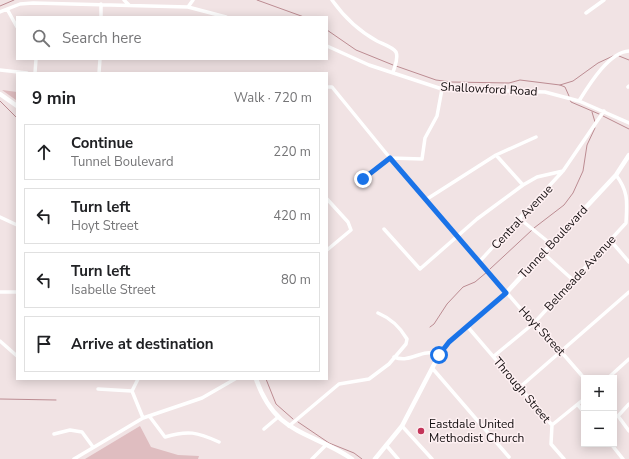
<!DOCTYPE html>
<meta charset="utf-8">
<style>
:root{--surface:#fff;--page:#f2f2f2;--text:#202124;--muted:#757577;--line:#e0e0e0}
body{margin:0;font-family:"Nunito Sans",sans-serif;background:var(--page);color:var(--text)}
.controls{position:absolute;right:12px;bottom:12px;display:grid;overflow:hidden;border-radius:0px;box-shadow:0 2px 10px #0003}
.controls button{width:36px;height:36px;display:grid;place-items:center;padding:0;border:0;border-bottom:1px solid var(--line);background:var(--surface);color:var(--text);font:20px sans-serif}
.stop{position:absolute;width:12px;height:12px;margin:-9px;border:3px solid #1a73e8;border-radius:50%;background:#fff}
.stop.end{background:#1a73e8;border-color:#fff;box-shadow:0 1px 4px #0008}
.list{margin:0;padding:0;list-style:none}
h2{display:flex;justify-content:space-between;align-items:center;height:52px;margin:0;padding:0 16px;font-size:17px}
h2 small{font-size:13px;font-weight:400;color:var(--muted)}
.list li{display:grid;grid-template-columns:26px 1fr auto;gap:12px;align-items:center;box-sizing:border-box;height:56px;margin:0 8px 8px;padding:0 8px;border:1px solid var(--line);border-radius:0px}
.list b{display:block;font-size:15px;white-space:nowrap}
.list p{margin:0;font-size:13px;white-space:nowrap;color:var(--muted)}
.list em{font-size:13px;font-style:normal;color:var(--muted)}
.icon{flex:none;width:22px;height:22px;fill:none;stroke:currentColor;stroke-width:2;stroke-linecap:round;stroke-linejoin:round}
.map{position:relative;flex:none;width:629px;height:459px;overflow:hidden}
.search{position:absolute;background:var(--surface);box-shadow:0 2px 10px #0003;left:16px;top:16px;width:312px;height:44px;display:flex;align-items:center;gap:10px;box-sizing:border-box;padding:0 14px;border-radius:0px;color:var(--muted);font-size:15px}
.panel{position:absolute;background:var(--surface);box-shadow:0 2px 10px #0003;left:16px;top:72px;width:312px;height:308px;border-radius:0px}
.map>svg:first-child{display:block}
.green{fill:#dfbdc0}
.lines{fill:none;stroke-linecap:round;stroke-linejoin:round}
.stream{stroke:#bc8c92;stroke-width:1}
.minor{stroke:#fff;stroke-width:3.5}
.major{stroke:#fff;stroke-width:4.5}
.route{stroke:#1a73e8;stroke-width:5}
.poi-dot{fill:#c33459;stroke:#fef0f2;stroke-width:1.5}
.labels{text-anchor:middle;dominant-baseline:central;stroke-width:3;stroke-linejoin:round;paint-order:stroke}
.street-label{font-size:12px;fill:#140f10;stroke:#fef0f2}
.poi-label{font-size:12px;fill:#140f10;stroke:#fef0f2;text-anchor:start}
</style>
<div class="map">
<svg width="629" height="459" viewBox="0 0 629 459">
<rect width="100%" height="100%" fill="#f1e3e4"/>
<path class="green" d="M2 90 17 92V101L16 100Z
M140 426 151 447 178 455 199 456 198 459H85Z"/>
<g class="lines">
<path class="stream" d="M257 0 304 17
M0 6 14 0
M327 30 356 50 393 65
M619 56 629 60
M396 66 436 80 451 82 509 83 520 80 560 85 565 87 569 96
M560 85 573 81 598 63 613 56
M570 100 571 102 599 114
M0 101 17 118
M592 112 595 122
M603 116 629 129
M534 228 564 205 573 193 583 171 587 145 595 128
M490 269 532 230
M430 327 434 324 447 304 463 287 475 282 487 272
M266 379 276 404 293 419
M0 399 56 400
M298 422 329 443 354 453 362 459"/>
<path class="minor" d="M124 0 129 5
M332 0C344 17 359 31 377 41 383 44 393 47 396 52 399 59 394 67 393 73
M188 7 193 0
M7 9 17 27
M0 12 20 4 33 3 188 7 226 17
M586 13 604 0
M101 17V4
M327 46 369 65 442 89 545 92 579 101 629 123
M0 70 27 73
M35 73 36 59
M99 73 100 59
M327 87H332L390 158 559 353 564 355 584 378
M628 87 629 86
M579 101C589 85 609 52 629 51
M496 155 523 185
M363 179 390 158 422 159 425 138 437 116 442 89
M327 199 348 222 351 230 327 250
M427 199 496 155 536 137
M0 217 17 225
M520 219 551 244
M384 229 420 269 477 219 523 185 537 177 563 171 604 111
M611 241 629 262
M543 253 573 280
M480 261 562 172
M0 292H17
M467 326 552 425 551 444 564 459
M0 341 17 356
M494 356 534 323 626 223C627 203 629 192 616 175
M394 357C412 364 421 347 439 355
M433 369 509 457
M608 378 629 359
M138 379 132 391 143 418
M520 387 629 292
M98 389 132 391
M629 404 618 416 629 431
M578 405 584 412
M150 417 165 437C188 430 197 432 219 442
M552 425 584 399
M289 426 339 384 369 379 389 364 406 344 407 339C400 327 390 318 378 313
M402 426 432 459
M264 429 277 418
M54 434 70 430 82 432 93 447
M611 444 623 459
M386 445 398 459
M74 459 143 418 202 398 235 379
M312 459 326 445"/>
<path class="major" d="M0 94 17 106
M256 379C276 436 309 430 352 459
M375 459 402 426 439 355 449 342 506 293 616 175 629 155"/>
</g>
<g class="lines">
<path class="route" d="M363 179 390 158 506 293 449 342 439 355"/>
</g>
<circle class="poi-dot" cx="421" cy="431" r="4"/>
<g class="labels">
<g class="street-label">
<text transform="translate(489 89) rotate(3)">Shallowford Road</text>
<text transform="translate(522 217) rotate(-47)">Central Avenue</text>
<text transform="translate(553 242) rotate(-47)">Tunnel Boulevard</text>
<text transform="translate(580 273) rotate(-47)">Belmeade Avenue</text>
<text transform="translate(542 331) rotate(47)">Hoyt Street</text>
<text transform="translate(522 390) rotate(50)">Through Street</text>
</g>
<g class="poi-label">
<text x="429" y="424">Eastdale United<tspan x="429" dy="14">Methodist Church</tspan></text>
</g>
</g>
</svg>
<div class="controls">
<button>+</button>
<button>−</button>
</div>
<div class="stop" style="left:439px;top:355px"></div>
<div class="stop end" style="left:363px;top:179px"></div>
<div class="search"><svg class="icon" aria-label="search" viewBox="0 0 24 24"><circle cx="10" cy="10" r="6"/><path d="M15 15l6 6"/></svg>Search here</div>
<section class="panel">
<h2>9 min<small>Walk · 720 m</small></h2>
<ul class="list">
<li><svg class="icon" aria-label="ahead" viewBox="0 0 24 24"><path d="M12 20V5M6 11l6-6 6 6"/></svg><div><b>Continue</b><p>Tunnel Boulevard</p></div><em>220 m</em></li>
<li><svg class="icon" aria-label="left" viewBox="0 0 24 24"><path d="M17 20v-9H6M10 6l-5 5 5 5"/></svg><div><b>Turn left</b><p>Hoyt Street</p></div><em>420 m</em></li>
<li><svg class="icon" aria-label="left" viewBox="0 0 24 24"><path d="M17 20v-9H6M10 6l-5 5 5 5"/></svg><div><b>Turn left</b><p>Isabelle Street</p></div><em>80 m</em></li>
<li><svg class="icon" aria-label="arrive" viewBox="0 0 24 24"><path d="M6 21V4h12l-3 4 3 4H6"/></svg><div><b>Arrive at destination</b></div></li>
</ul>
</section>
</div>
